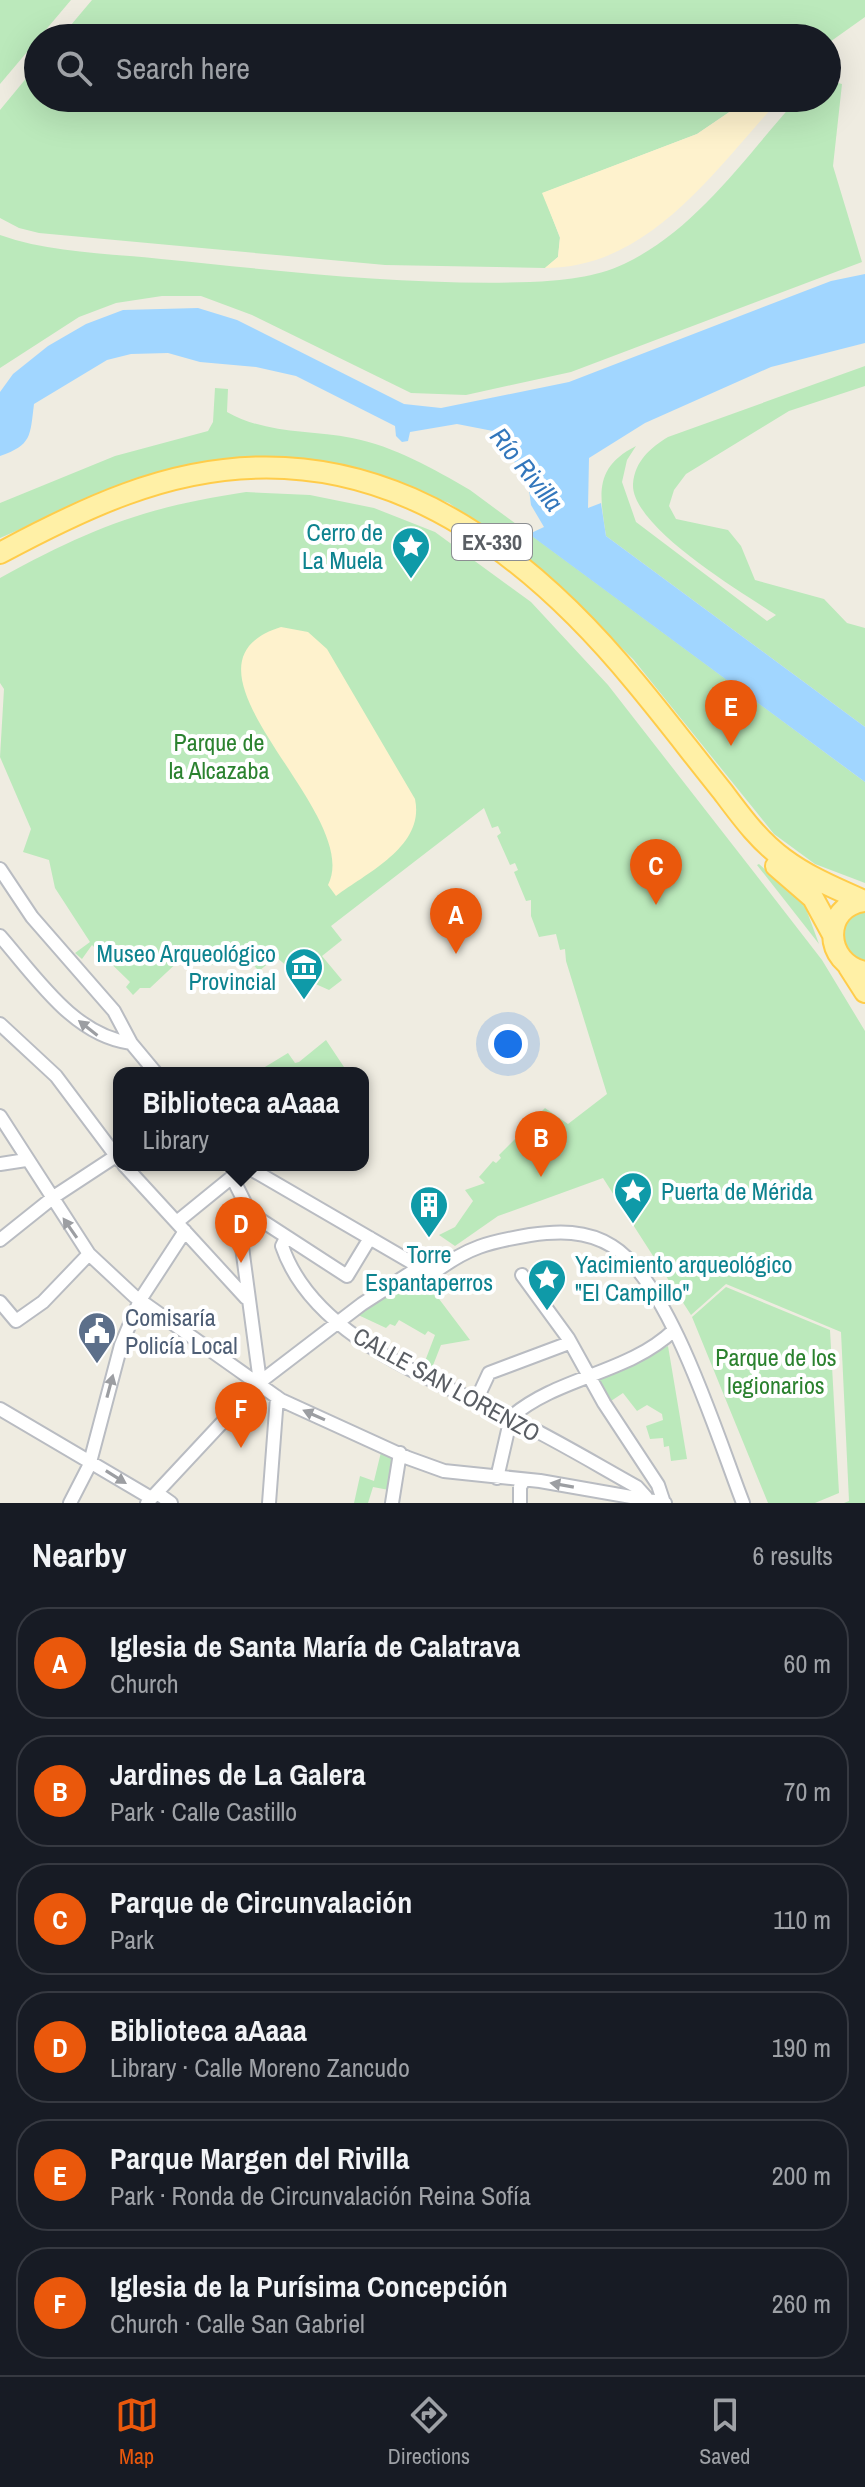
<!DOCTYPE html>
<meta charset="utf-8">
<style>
:root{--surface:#171b24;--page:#242831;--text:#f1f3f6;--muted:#9ea1a6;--line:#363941;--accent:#ea580c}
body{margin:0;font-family:"Archivo Narrow",sans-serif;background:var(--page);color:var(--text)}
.you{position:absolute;left:508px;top:1044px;width:28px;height:28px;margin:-20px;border:6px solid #fff;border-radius:50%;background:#1a73e8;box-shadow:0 0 0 12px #1a73e833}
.badge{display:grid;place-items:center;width:52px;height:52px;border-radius:50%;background:var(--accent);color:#fff;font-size:26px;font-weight:700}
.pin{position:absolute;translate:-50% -66px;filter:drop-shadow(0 2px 4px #0008)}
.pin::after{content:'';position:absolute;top:42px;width:28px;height:24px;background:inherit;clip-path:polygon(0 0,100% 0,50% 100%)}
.popup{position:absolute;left:113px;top:1067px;width:256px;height:104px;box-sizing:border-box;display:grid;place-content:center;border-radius:16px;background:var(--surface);filter:drop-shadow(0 2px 6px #0005);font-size:26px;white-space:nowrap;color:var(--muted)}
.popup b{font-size:30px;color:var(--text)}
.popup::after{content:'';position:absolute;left:50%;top:100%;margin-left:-16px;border:16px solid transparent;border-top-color:var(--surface)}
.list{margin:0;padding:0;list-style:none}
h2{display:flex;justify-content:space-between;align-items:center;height:104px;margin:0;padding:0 32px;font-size:34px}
h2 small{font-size:26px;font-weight:400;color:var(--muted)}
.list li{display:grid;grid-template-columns:52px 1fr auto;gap:24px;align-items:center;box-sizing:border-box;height:112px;margin:0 16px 16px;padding:0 16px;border:2px solid var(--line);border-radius:32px}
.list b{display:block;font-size:30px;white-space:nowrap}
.list p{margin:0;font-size:26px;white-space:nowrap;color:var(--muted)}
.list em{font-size:26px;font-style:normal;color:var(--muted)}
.icon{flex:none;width:44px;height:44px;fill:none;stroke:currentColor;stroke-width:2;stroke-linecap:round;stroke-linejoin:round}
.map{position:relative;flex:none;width:865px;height:1503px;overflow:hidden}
.search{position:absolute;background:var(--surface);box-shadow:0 8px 32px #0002;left:24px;right:24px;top:24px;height:88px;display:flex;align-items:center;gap:20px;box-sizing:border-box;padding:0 28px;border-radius:44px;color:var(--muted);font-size:30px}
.sheet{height:872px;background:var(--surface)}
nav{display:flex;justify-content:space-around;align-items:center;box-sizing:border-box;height:112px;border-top:2px solid var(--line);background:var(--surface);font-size:22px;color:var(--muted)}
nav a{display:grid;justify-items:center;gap:4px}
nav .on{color:var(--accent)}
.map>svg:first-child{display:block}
.green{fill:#bbe9bb}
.sand{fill:#fef2cd}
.water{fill:#a1d6ff}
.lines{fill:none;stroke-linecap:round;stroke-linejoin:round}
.street-casing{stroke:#b9bcc2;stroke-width:16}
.primary-casing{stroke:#ffcc4a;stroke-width:24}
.street{stroke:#fff;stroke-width:12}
.primary{stroke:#fff0a6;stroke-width:20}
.oneway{fill:#9c9ea2}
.labels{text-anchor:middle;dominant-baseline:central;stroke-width:8;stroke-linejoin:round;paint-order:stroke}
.shield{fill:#fff;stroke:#8c8e92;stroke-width:2}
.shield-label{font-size:22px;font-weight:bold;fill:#5a5e64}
.culture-label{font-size:24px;fill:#0d838f;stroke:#fff;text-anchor:end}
.park-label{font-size:24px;fill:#2b822f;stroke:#fff}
.service-label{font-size:24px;fill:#4e5e75;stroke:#fff;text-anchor:start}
.street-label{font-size:24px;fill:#5a5e64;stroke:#fff}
.water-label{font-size:26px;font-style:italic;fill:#3377bc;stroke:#fff}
</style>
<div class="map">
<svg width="865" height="1503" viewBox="0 0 865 1503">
<rect width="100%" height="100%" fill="#efece1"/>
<path class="green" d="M0 0H71L0 84Z
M92 0H865V17L827 44V38H60Z
M38 64V98H750L697 134 543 193 560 238 558 257 545 268 385 265 39 233 19 228 0 218V110Z
M827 80 842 84 833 166 862 262 571 372 466 395 411 393 252 315 201 296H162L116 303 79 317 0 368V235C51 253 107 253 161 259 281 271 409 286 530 282 560 281 597 277 624 264 696 230 746 156 798 98H827Z
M865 366V386L789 411 686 474 674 490 669 506 676 519 728 530 741 546 755 580 824 599 847 623 865 628V727L606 536C600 495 593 468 636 446L627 460 622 482 636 522 767 621 776 615C743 593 631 527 633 484 635 461 650 448 668 437Z
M215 388 228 389 227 412C266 434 309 430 352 438 394 446 434 469 470 490L865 782V883L815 864 774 834 633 659 542 571 449 503 369 474 250 461 124 484 0 538V503L115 456 208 431 213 422Z
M246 492 310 495 374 508 435 532 531 602 608 685 760 880 822 960 865 1031V1503H844L849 1501 841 1332 726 1284 691 1315 603 1178 498 1216 455 1246 439 1235 455 1227 473 1201 465 1190 485 1183 479 1177 493 1161 496 1163 501 1158 499 1155 517 1137 521 1139 525 1134 523 1130 545 1108 568 1124 607 1094 566 961 565 949 560 950 556 934 539 937 531 916V900L526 901 514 872 518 870 515 863 510 865 497 836 501 833 498 826 492 828 484 808 331 926 342 940 322 956 342 980 329 990 300 977 276 957 259 971 242 953C221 964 204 972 183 957L150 988H140L133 995 126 987 130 982 92 945 82 959 75 953 90 942 55 888 49 860 23 852 31 829 0 757 4 689 0 683V578C89 529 145 507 246 492Z
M759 864 805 906 819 944 757 865Z
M865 908V963L859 962 841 943C843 922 846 918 865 908Z
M326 1040 348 1073H261L260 1070 288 1053 295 1063 299 1062Z
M409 1277 427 1283 470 1340 441 1345 430 1373 422 1369 435 1335 428 1331 425 1335 399 1320 395 1326 390 1324 386 1328 356 1314Z
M726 1287 830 1330 839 1493 815 1503H768L692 1317Z
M668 1346 687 1459 671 1461 669 1446 664 1447 663 1438 650 1439 646 1426 663 1420 662 1414 647 1405 637 1411 623 1393 608 1403 595 1378Z
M382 1448 396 1459 389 1490 373 1487 368 1503H354L360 1476 374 1481Z"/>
<path class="sand" d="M750 98H781C716 168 651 268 545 268L558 257 560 237 542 193 697 134Z
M281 627 308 632 327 649 415 799C425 846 368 872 336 896L328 885C365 812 157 666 281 627Z"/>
<path class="water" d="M865 274V343L771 367 645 423 589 458 588 508 601 503 606 536 865 727V782L529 534 544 527 531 505 528 482 493 431 457 424 410 432 408 441 402 442 396 436 395 426 296 376 256 367 200 362 168 353 131 354 107 360 34 404C30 436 32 445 0 456V392L13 374 48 346 86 324 123 310 198 308 237 320 404 404 441 408 569 382 831 281Z"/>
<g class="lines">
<g class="street-casing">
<path id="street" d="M0 869 32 917 114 1011 131 1043 156 1073
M0 936C36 977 74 1036 131 1043
M0 1024 56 1076 119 1160
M0 1116 89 1254 134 1296 281 1400 408 1458 444 1471 540 1481 665 1503
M0 1164 26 1160
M124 1165 246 1298
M244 1165 428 1272H435C468 1247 489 1242 530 1235 558 1231 586 1230 612 1246 670 1281 718 1439 743 1503
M233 1179 250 1213 347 1276 370 1238
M250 1213 242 1223 240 1232 260 1382
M178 1221 237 1173
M286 1238 282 1246C313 1337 429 1377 507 1416 551 1437 594 1463 637 1487L646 1497
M0 1240 55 1196 119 1154
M522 1275 568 1338 604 1403 658 1485 664 1503
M0 1302 16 1321 43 1302 89 1254
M476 1401 489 1373 569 1343
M0 1409 151 1498
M497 1478 511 1417C559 1376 628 1374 674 1330
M157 1493 171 1503
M70 1503 89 1466 121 1345 140 1300 185 1231
M147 1503 260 1382 362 1304 418 1268
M269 1503 277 1397
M392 1503 400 1453
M520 1503V1487L524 1480"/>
</g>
<g class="primary-casing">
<path id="primary" d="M0 553C41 531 82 510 126 494 339 415 504 522 636 683 666 719 694 756 723 792 741 816 759 841 784 859 808 877 837 889 864 901
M776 866 813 898 832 933
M865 901C821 906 824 964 865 972
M849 967 865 992"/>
</g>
<use href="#street" class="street"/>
<use href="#primary" class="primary"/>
</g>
<defs><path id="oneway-solid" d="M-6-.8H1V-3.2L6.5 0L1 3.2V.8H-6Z" transform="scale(2)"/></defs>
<g class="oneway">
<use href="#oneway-solid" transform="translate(88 1028) rotate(-142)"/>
<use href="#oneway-solid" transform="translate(70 1228) rotate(-125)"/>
<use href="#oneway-solid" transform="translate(110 1386) rotate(-75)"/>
<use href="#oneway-solid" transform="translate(314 1415) rotate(-156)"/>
<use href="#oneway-solid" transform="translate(116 1477) rotate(32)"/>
<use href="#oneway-solid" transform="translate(562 1485) rotate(-170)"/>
</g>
<defs>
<g id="sight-pin" transform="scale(2)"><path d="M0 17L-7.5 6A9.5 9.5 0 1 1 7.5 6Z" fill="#0f9aa8" stroke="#fff"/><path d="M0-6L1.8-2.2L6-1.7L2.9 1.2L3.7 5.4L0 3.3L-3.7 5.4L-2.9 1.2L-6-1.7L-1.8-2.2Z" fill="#fff"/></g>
<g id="museum-pin" transform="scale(2)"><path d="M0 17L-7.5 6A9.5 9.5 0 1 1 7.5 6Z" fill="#0f9aa8" stroke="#fff"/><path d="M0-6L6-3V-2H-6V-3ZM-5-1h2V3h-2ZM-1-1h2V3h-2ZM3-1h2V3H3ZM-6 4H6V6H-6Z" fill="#fff"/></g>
<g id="building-pin" transform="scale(2)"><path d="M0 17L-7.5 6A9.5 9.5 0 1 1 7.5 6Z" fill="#0f9aa8" stroke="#fff"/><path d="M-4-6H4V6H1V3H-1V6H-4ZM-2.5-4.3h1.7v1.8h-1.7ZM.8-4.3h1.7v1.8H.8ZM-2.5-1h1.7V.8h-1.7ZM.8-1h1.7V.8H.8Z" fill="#fff"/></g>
<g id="civic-pin" transform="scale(2)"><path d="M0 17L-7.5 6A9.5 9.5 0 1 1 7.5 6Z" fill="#5c6f8a" stroke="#fff"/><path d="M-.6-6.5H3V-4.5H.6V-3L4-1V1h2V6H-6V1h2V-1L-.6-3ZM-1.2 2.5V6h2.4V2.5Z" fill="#fff"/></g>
</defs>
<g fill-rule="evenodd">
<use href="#sight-pin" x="411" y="546"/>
<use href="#museum-pin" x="304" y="967"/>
<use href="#sight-pin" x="633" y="1191"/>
<use href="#building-pin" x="429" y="1205"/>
<use href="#sight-pin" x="547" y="1278"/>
<use href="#civic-pin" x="97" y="1331"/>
</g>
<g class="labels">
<rect class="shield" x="452" y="524" width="80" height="36" rx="6"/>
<g class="shield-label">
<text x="492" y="542">EX-330</text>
</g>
<g class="culture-label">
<text x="383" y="532">Cerro de<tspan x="383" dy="28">La Muela</tspan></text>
<text x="276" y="953">Museo Arqueológico<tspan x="276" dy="28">Provincial</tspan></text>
<text x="661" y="1191" text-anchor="start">Puerta de Mérida</text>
<text x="429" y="1254" text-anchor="middle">Torre<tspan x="429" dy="28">Espantaperros</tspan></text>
<text x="575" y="1264" text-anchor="start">Yacimiento arqueológico<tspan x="575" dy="28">"El Campillo"</tspan></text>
</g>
<g class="park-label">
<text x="219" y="742">Parque de<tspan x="219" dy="28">la Alcazaba</tspan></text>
<text x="776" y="1357">Parque de los<tspan x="776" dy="28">legionarios</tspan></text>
</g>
<g class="service-label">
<text x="125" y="1317">Comisaría<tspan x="125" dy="28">Policía Local</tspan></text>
</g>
<g class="street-label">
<text transform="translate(447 1384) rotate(29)">CALLE SAN LORENZO</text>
</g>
<g class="water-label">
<text transform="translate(527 469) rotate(51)">Río Rivilla</text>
</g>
</g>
</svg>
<div class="you"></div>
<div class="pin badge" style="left:456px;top:954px">A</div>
<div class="pin badge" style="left:541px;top:1177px">B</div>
<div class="pin badge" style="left:656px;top:905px">C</div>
<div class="pin badge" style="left:241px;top:1263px">D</div>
<div class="popup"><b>Biblioteca aAaaa</b>Library</div>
<div class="pin badge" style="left:731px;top:746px">E</div>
<div class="pin badge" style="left:241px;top:1448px">F</div>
<div class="search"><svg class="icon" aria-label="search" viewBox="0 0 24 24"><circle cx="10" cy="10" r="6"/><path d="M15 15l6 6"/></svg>Search here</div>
</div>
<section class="sheet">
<h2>Nearby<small>6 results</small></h2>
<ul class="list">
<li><span class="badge">A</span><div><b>Iglesia de Santa María de Calatrava</b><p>Church</p></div><em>60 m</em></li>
<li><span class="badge">B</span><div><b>Jardines de La Galera</b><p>Park · Calle Castillo</p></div><em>70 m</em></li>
<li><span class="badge">C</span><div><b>Parque de Circunvalación</b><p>Park</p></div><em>110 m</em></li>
<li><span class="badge">D</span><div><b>Biblioteca aAaaa</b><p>Library · Calle Moreno Zancudo</p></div><em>190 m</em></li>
<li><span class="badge">E</span><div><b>Parque Margen del Rivilla</b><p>Park · Ronda de Circunvalación Reina Sofía</p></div><em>200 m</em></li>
<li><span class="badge">F</span><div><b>Iglesia de la Purísima Concepción</b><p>Church · Calle San Gabriel</p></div><em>260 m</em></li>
</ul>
</section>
<nav>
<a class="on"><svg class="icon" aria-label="map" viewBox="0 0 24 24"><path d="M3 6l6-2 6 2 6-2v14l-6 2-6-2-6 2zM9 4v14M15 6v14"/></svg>Map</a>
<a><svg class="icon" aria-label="directions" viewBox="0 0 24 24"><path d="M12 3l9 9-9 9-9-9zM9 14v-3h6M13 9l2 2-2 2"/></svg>Directions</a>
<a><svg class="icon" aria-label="saved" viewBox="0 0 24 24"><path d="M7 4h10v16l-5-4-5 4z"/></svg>Saved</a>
</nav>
